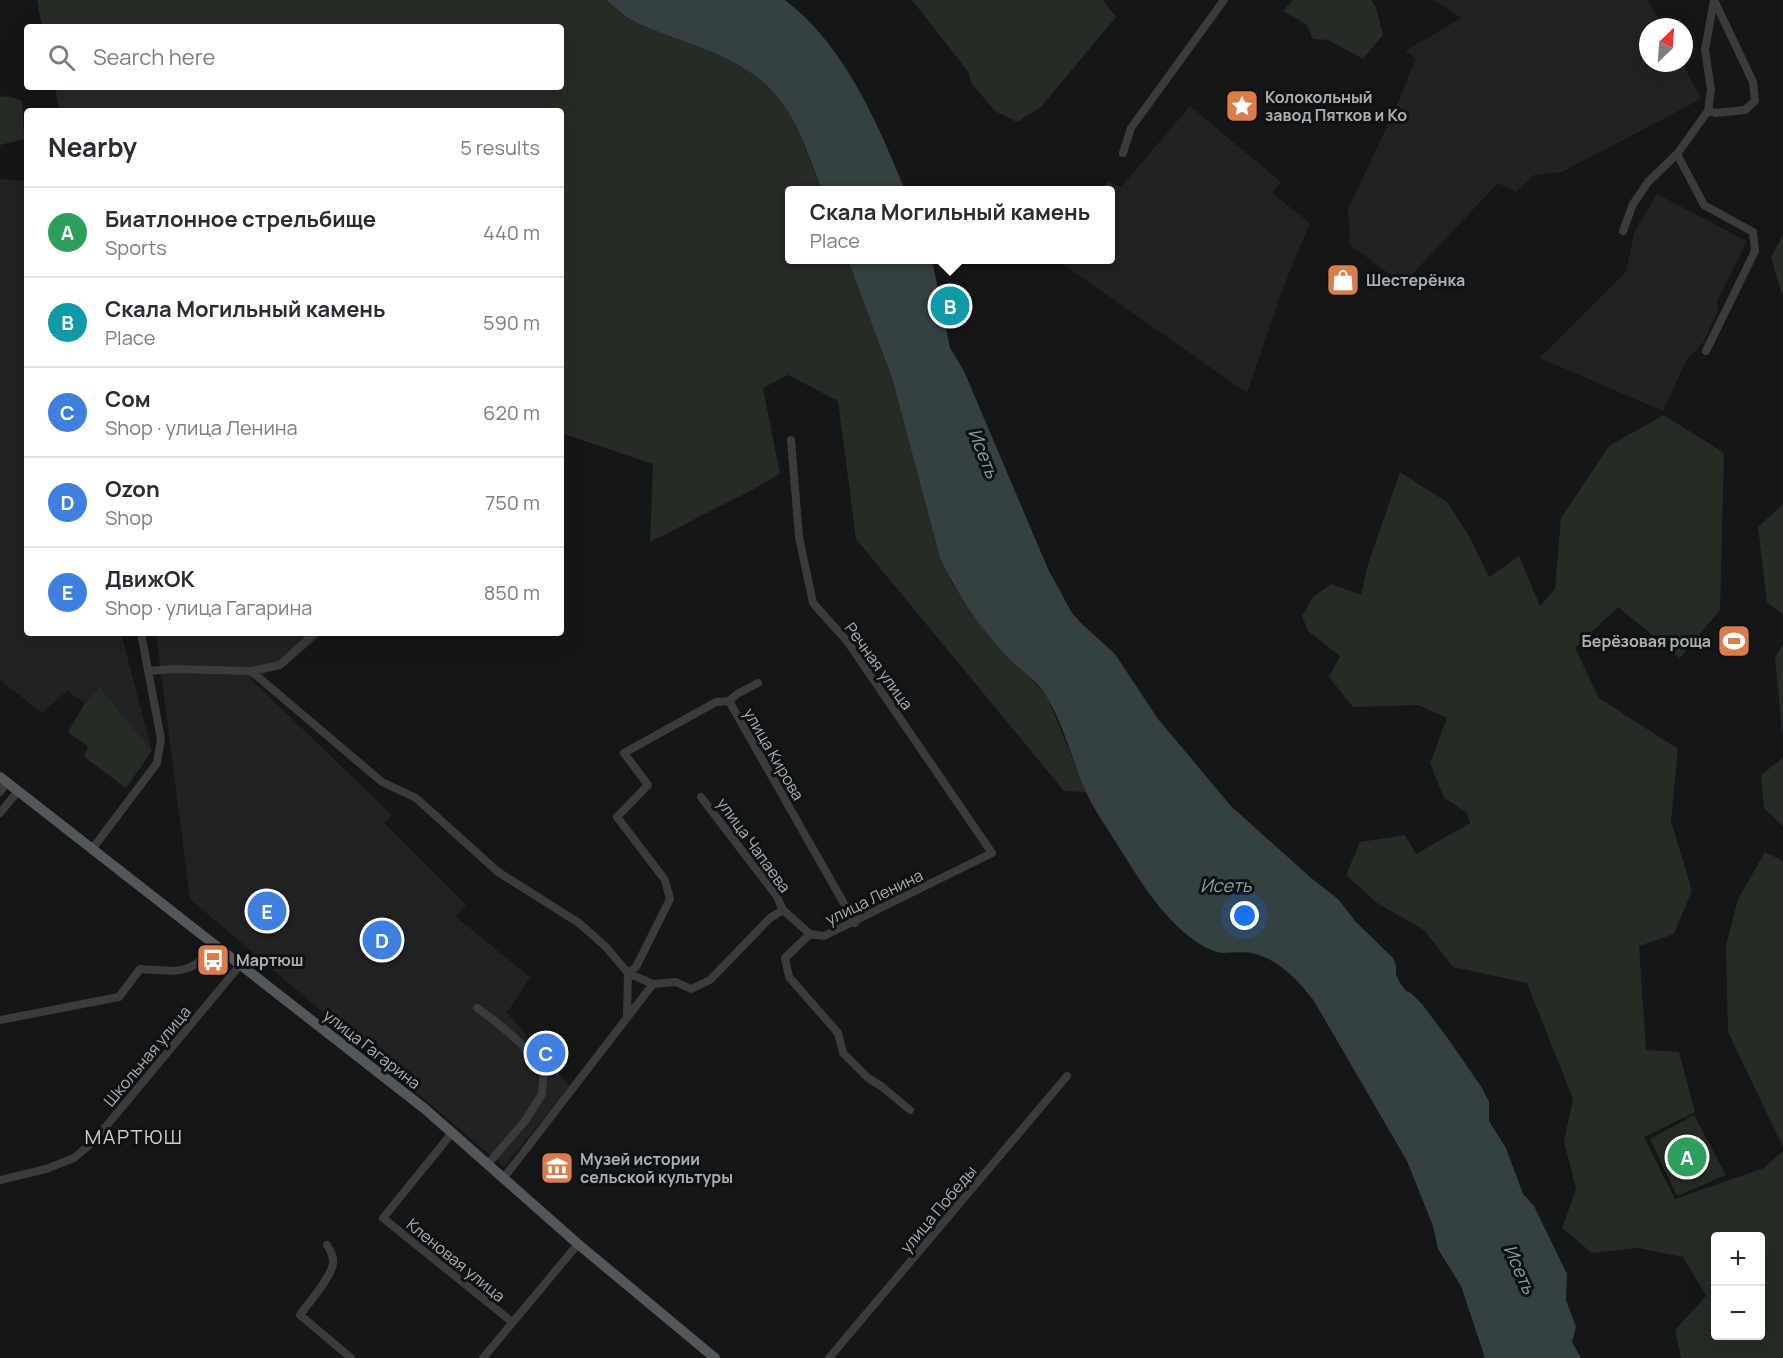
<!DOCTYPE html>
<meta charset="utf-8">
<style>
:root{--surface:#fff;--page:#f7f7f7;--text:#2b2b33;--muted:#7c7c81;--line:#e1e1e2;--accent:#7a503d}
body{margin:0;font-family:Manrope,sans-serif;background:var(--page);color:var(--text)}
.controls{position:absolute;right:18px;bottom:18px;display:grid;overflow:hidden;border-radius:6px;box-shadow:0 6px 24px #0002}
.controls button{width:54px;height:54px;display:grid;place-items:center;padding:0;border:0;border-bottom:2px solid var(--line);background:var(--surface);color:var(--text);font:30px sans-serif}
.compass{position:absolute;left:1639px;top:18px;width:54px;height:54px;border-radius:50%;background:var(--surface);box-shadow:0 6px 24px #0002;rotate:25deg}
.you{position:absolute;left:1245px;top:916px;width:21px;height:21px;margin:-15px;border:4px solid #fff;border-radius:50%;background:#1a73e8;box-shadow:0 0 0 9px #1a73e833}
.badge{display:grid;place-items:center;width:39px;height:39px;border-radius:50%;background:var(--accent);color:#fff;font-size:20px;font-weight:700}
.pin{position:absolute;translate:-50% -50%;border:3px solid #fff;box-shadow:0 2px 6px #0006}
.popup{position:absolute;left:785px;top:186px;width:330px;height:78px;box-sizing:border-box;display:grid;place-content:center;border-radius:6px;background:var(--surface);filter:drop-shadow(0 2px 4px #0005);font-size:20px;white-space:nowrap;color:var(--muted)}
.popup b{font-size:22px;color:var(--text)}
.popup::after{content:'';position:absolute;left:50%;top:100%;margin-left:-12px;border:12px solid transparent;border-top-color:var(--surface)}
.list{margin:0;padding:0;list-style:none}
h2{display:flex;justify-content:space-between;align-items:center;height:78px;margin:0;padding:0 24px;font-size:26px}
h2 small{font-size:20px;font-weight:400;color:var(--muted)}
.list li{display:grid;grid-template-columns:39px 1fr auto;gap:18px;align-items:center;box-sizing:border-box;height:90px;padding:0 24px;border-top:2px solid var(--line)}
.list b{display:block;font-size:22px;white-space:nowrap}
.list p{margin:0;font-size:20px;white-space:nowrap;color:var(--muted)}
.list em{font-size:20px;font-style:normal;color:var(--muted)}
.icon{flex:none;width:33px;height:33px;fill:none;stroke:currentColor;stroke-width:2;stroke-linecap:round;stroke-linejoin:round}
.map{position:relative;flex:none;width:1783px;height:1358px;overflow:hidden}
.search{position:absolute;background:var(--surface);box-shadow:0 6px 24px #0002;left:24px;top:24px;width:540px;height:66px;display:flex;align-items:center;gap:15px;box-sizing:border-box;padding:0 21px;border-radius:6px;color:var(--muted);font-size:22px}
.panel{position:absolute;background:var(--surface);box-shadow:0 6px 24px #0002;left:24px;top:108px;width:540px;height:528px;border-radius:6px}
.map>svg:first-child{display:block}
.built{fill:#212224}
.green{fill:#262b24;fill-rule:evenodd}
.water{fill:#344042}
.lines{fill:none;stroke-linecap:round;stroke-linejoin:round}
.minor{stroke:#393b3d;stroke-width:8}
.major{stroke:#53575a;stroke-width:10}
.labels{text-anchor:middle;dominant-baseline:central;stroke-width:6;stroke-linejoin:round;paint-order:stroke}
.poi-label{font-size:16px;font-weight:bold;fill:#a9b0b5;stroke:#101112;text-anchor:start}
.street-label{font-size:16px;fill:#a9b0b5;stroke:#101112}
.water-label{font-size:18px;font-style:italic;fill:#84a5ac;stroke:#101112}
.quarter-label{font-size:20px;letter-spacing:1.5px;fill:#c9ced2;stroke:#101112}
</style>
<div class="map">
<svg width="1783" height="1358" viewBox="0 0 1783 1358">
<rect width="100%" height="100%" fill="#151617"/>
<path class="built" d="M1434 0H1648L1663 27H1648V63H1682L1701 99 1562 172 1534 175 1516 192 1498 183 1403 284 1350 245 1348 209 1397 105 1416 58 1405 51 1461 18Z
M1190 106 1281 182 1272 193 1310 223 1283 288 1247 393 1057 260H1110V190H1101L1108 181 1121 187Z
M0 179 27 181V633H121L152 751 100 687 85 703 67 691 42 713 0 680Z
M1657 194 1747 241 1717 301 1718 311 1703 343 1687 359 1663 411 1540 358 1626 272 1634 233Z
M156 633H325L284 667 251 679 392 815 384 823 466 905 456 917 530 977 507 1013 570 1086 504 1167 190 899Z"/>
<path class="green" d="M37 0H606C615 7 625 17 635 22 684 45 744 54 779 99 800 125 809 160 822 190H790V260H848L892 378 940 558 952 583 975 618 1047 696 1086 792 1064 791 856 539 838 401 788 375 763 388 780 474 752 490 650 542 653 464 561 433V111H59L55 87H561V27H42Z
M912 0H1103L1116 17 1040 108 1017 122 995 111 971 83 969 73Z
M1293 0H1371L1376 7 1383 35 1363 59 1328 40 1313 39 1306 24 1283 11Z
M8 96 22 101 24 139 0 145V97Z
M1783 234V297L1771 258Z
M1664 415 1724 453 1720 610 1680 658 1618 607 1575 648 1599 698 1678 749 1671 821 1692 891 1674 934 1639 946 1646 1050 1679 1052 1695 1112 1644 1137 1675 1199 1764 1168 1783 1151V1358H1681L1675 1330 1706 1296 1683 1257 1638 1248 1592 1253 1562 1228 1576 1189 1564 1141 1573 1099 1527 983 1453 967 1424 930 1377 903 1346 875 1360 842 1405 835 1416 854 1470 823 1467 813 1444 798 1430 763 1447 718 1418 705 1353 707 1329 677 1340 656 1308 631 1302 616 1313 597 1331 584 1361 595 1368 564 1400 472 1447 502 1469 536 1489 577 1519 556 1540 606 1555 589 1561 518 1609 446ZM1716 1236H1760V1336H1716Z
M1783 504V615L1767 602 1758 527Z
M1783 644V741L1775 658Z
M100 687 152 751 126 788 84 757 88 746 68 732 85 703Z
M1783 758V826L1764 808 1761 775Z
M1765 852 1783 861V1147L1728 1032 1726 946 1738 899Z
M1694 1115 1726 1175 1677 1196 1650 1139Z"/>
<path class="water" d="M606 0H785C845 46 877 122 905 190H822C810 160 800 125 779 99 744 54 684 45 635 22 625 17 615 7 606 0Z
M848 260H932L950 348 964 371 1048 569 1072 613 1081 623 1115 654 1158 719 1231 806 1311 878 1338 899 1356 922 1393 958 1396 965V974L1400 983 1406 991 1411 993 1422 1004 1449 1040 1482 1088 1489 1102V1121L1506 1148 1523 1194 1534 1206 1567 1274 1566 1300 1576 1327 1572 1342 1581 1358H1485L1461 1286 1438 1249 1433 1226 1407 1161 1314 1001C1298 981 1281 961 1255 954 1244 951 1234 953 1223 953 1205 951 1186 935 1173 922 1150 899 1133 869 1115 841 1105 825 1093 808 1085 790 1072 760 1064 726 1047 697 1037 679 1016 668 1003 652 977 624 956 592 940 558L892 378Z"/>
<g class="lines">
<path class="minor" d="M1708 111 1716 113 1745 110 1755 101 1753 82 1714 0
M1123 153 1131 128 1224 0
M1677 154 1704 205 1753 232 1755 251 1706 351
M1623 231 1633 204 1648 182 1677 154 1708 111 1711 90 1705 50 1714 0
M148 671 174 669 251 671 280 665 315 633
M251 671 382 782 416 798 498 872 579 923 605 946 628 973 653 984
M729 701 737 694 758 683
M0 792 7 782
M701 797 776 895 783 910
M0 813 18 791
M93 848 157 763 161 739 141 633
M810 934 785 958 789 977 838 1033 843 1053 868 1078 881 1086 910 1110
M477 1008C503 1026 524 1044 544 1069L542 1094 525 1121 487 1165
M627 1015 628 973 636 967 670 899 665 880 617 817 648 785 624 753 716 702 729 701 855 923
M0 1020 119 997 140 969C181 971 187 977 217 945
M452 1133 383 1218 512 1322
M503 1179 653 984 676 982 691 989 710 980 770 918 783 910 810 934 824 936 992 853 847 641 813 603 799 537 791 440
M0 1180 46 1169 74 1158 93 1142 241 964
M327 1245C330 1250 334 1256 333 1263 332 1277 308 1303 300 1315L351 1358
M483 1358 578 1244
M829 1358 1067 1076"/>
<path class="major" d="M0 777 425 1109 578 1244 715 1358"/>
</g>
<defs>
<g id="sight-square" transform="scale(1.725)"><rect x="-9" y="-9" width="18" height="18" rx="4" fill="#db7d4a" stroke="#101112"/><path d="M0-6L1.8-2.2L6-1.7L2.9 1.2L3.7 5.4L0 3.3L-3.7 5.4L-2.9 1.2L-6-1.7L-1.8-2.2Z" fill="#fff"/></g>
<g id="shop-square" transform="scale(1.725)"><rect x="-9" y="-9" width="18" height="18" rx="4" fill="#db7d4a" stroke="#101112"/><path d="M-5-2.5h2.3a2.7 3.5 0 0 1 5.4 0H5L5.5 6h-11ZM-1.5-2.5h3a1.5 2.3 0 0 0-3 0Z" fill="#fff"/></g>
<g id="stadium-square" transform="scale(1.725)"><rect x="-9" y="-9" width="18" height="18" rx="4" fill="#db7d4a" stroke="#101112"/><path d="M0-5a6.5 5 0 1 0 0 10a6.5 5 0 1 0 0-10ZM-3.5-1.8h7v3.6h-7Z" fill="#fff"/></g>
<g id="bus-square" transform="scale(1.725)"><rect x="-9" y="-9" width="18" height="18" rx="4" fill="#db7d4a" stroke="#101112"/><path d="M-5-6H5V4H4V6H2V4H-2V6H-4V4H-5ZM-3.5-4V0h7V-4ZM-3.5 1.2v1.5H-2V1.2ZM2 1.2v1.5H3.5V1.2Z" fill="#fff"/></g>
<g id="museum-square" transform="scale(1.725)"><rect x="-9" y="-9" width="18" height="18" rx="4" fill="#db7d4a" stroke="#101112"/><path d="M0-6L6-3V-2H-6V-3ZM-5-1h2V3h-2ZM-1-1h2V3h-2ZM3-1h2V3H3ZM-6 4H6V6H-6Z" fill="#fff"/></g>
</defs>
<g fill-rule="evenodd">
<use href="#sight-square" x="1242" y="106"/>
<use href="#shop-square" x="1343" y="280"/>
<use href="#stadium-square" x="1734" y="641"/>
<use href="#bus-square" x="213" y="960"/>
<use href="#museum-square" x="557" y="1168"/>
</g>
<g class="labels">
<g class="poi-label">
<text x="1265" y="97">Колокольный<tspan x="1265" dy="18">завод Пятков и Ко</tspan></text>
<text x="1366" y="280">Шестерёнка</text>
<text x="1711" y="641" text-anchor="end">Берёзовая роща</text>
<text x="236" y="960">Мартюш</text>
<text x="580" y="1159">Музей истории<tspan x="580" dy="18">сельской культуры</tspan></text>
</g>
<g class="street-label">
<text transform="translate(879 666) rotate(54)">Речная улица</text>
<text transform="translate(774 754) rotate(60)">улица Кирова</text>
<text transform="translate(754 845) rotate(54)">улица Чапаева</text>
<text transform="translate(874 897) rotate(-26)">улица Ленина</text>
<text transform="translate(372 1049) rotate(38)">улица Гагарина</text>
<text transform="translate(147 1056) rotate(-50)">Школьная улица</text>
<text transform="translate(938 1209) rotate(-50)">улица Победы</text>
<text transform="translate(456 1260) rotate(39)">Кленовая улица</text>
</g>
<g class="water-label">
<text transform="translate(984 453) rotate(68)">Исеть</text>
<text x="1226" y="885">Исеть</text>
<text transform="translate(1520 1269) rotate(66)">Исеть</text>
</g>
<g class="quarter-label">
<text x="134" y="1136">МАРТЮШ</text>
</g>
</g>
</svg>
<div class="controls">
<button>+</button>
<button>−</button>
</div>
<svg class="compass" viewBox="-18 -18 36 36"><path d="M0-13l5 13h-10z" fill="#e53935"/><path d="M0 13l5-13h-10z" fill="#7c7c81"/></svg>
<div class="you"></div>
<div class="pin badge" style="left:1687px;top:1157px;background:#2e9e5b">A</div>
<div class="pin badge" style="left:950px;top:306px;background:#0f9aa8">B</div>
<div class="popup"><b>Скала Могильный камень</b>Place</div>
<div class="pin badge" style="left:546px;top:1053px;background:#3f7fe0">C</div>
<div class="pin badge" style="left:382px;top:940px;background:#3f7fe0">D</div>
<div class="pin badge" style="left:267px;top:911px;background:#3f7fe0">E</div>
<div class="search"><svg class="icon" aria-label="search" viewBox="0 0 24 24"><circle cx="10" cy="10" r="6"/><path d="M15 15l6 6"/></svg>Search here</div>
<section class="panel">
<h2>Nearby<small>5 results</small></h2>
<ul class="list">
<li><span class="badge" style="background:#2e9e5b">A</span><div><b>Биатлонное стрельбище</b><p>Sports</p></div><em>440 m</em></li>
<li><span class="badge" style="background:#0f9aa8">B</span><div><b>Скала Могильный камень</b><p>Place</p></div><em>590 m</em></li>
<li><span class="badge" style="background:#3f7fe0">C</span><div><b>Сом</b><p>Shop · улица Ленина</p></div><em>620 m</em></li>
<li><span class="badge" style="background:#3f7fe0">D</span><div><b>Ozon</b><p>Shop</p></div><em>750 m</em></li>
<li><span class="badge" style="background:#3f7fe0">E</span><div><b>ДвижОК</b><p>Shop · улица Гагарина</p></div><em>850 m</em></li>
</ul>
</section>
</div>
